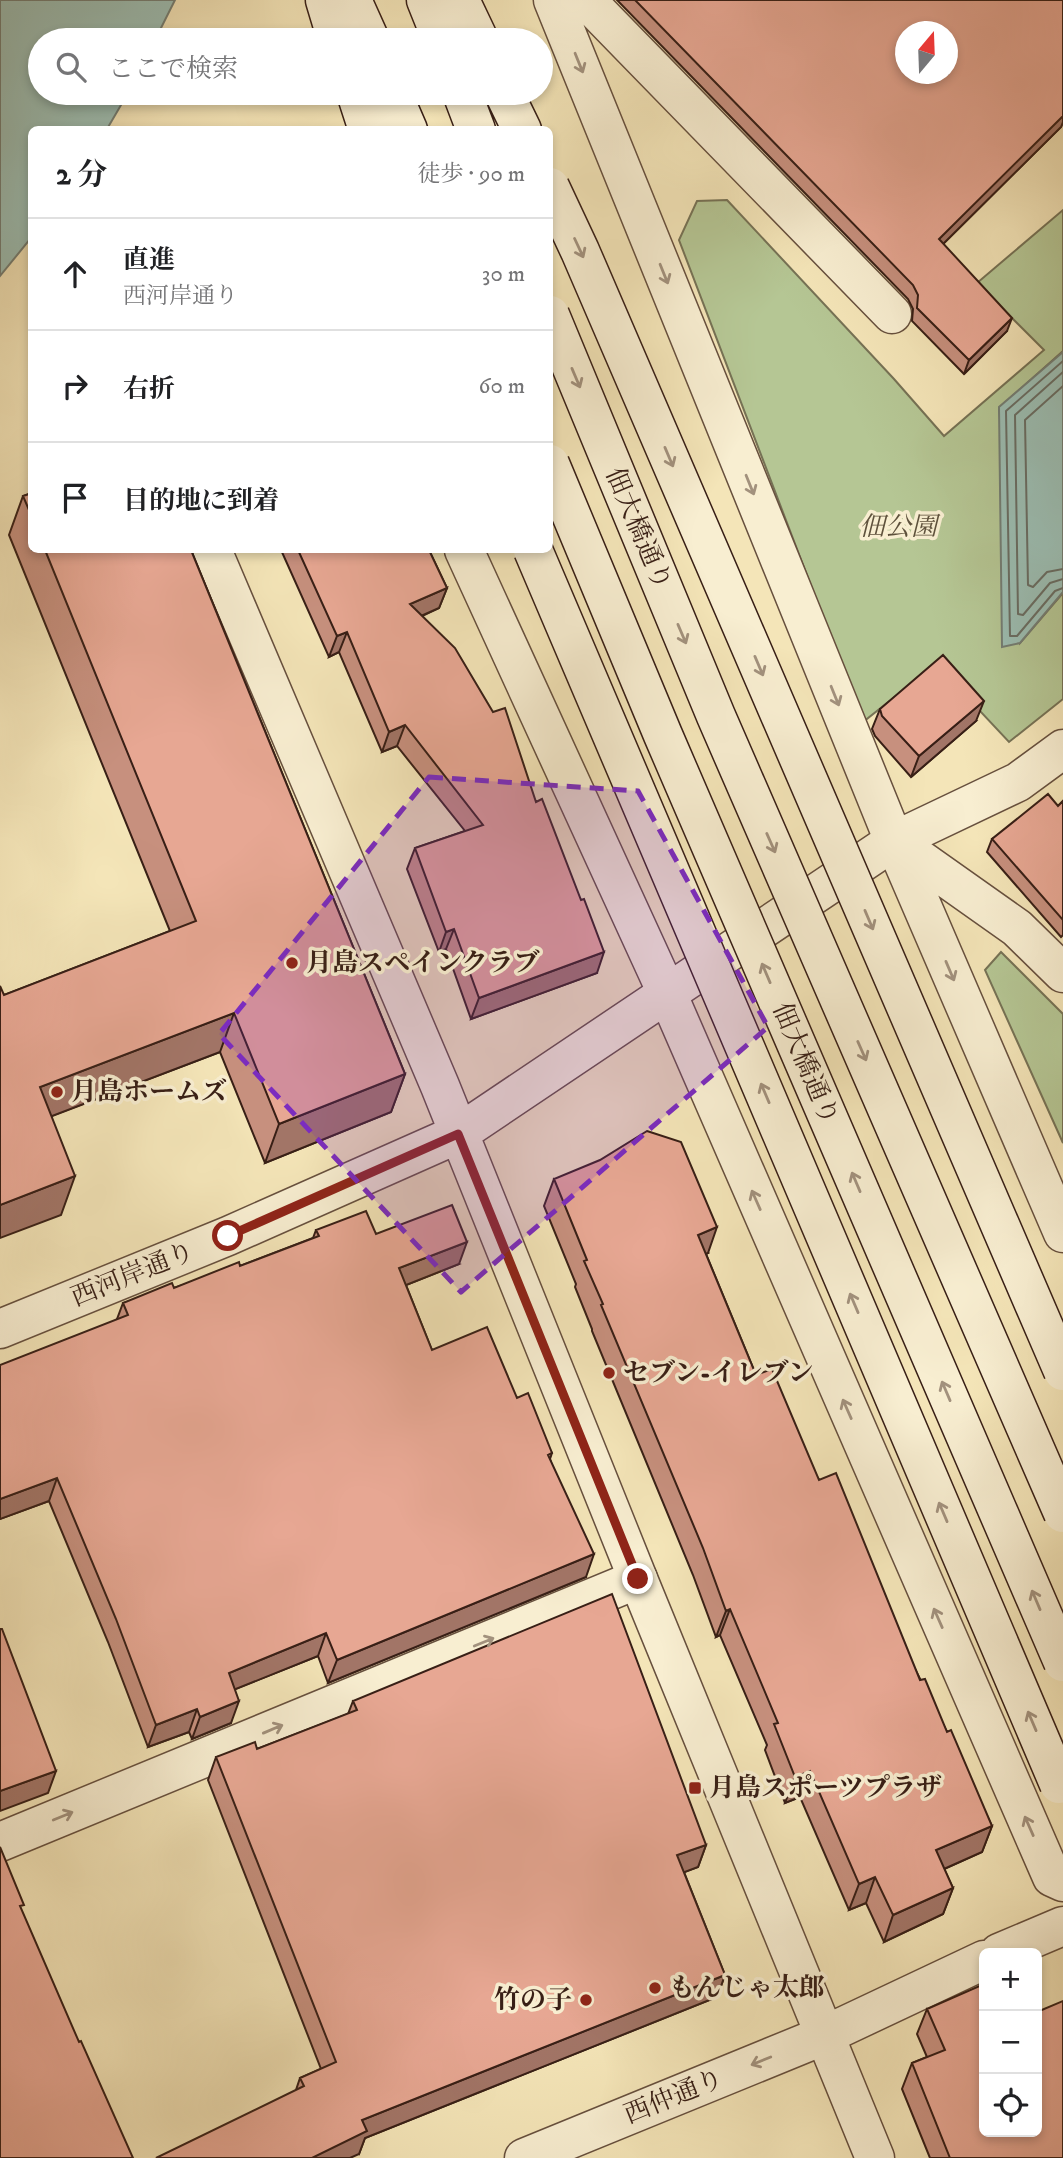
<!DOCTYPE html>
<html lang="ja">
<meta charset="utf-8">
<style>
:root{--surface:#fff;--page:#f6f6f6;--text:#202124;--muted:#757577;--line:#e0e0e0}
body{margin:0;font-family:"IM FELL DW Pica","Noto Serif JP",serif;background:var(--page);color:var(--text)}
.controls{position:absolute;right:21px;bottom:21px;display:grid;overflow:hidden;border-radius:10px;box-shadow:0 4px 10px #0003}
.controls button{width:63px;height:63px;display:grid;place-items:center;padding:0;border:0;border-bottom:2px solid var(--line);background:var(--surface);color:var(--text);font:35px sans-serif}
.compass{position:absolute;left:895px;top:21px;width:63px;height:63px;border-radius:50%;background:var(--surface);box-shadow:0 4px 10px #0003;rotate:19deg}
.stop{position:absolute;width:21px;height:21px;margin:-16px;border:5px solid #8f2418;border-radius:50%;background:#fff}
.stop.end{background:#8f2418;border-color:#fff;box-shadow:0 2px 7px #0008}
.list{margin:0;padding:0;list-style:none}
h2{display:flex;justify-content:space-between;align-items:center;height:91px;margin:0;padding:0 28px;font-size:30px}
h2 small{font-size:23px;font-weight:400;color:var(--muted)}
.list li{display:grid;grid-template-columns:46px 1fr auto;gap:21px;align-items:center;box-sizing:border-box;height:112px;padding:0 28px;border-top:2px solid var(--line)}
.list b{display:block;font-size:26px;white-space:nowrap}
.list p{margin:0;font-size:23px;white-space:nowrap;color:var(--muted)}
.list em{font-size:23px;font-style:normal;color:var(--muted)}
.icon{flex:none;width:38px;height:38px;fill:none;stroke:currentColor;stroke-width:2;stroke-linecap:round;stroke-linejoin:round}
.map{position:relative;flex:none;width:1063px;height:2158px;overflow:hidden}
.search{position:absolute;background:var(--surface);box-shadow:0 4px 10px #0003;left:28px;top:28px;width:525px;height:77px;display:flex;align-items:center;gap:18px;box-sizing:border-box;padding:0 24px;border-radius:38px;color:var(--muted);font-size:26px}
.panel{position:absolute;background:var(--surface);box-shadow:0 4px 10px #0003;left:28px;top:126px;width:525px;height:427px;border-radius:10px}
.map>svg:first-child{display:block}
.green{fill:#b5c694;stroke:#767255;stroke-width:2}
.water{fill:#9cbeb3;stroke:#747e74;stroke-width:2}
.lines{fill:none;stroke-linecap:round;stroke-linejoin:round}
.shore{stroke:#6a6e64;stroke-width:2}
.minor-casing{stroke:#67503e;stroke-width:41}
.tertiary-casing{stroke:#67503e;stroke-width:41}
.secondary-casing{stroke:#381f16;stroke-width:41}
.minor{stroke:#f8eed1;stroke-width:38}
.tertiary{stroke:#f8eed1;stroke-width:38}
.secondary{stroke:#f8eed1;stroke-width:38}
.secondary-bridge-casing{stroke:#381f16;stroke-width:41;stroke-linecap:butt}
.secondary-bridge{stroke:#f8eed1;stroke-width:38}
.wall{fill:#c7907e;stroke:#381f16;stroke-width:2}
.shaded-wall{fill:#a27567;stroke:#381f16;stroke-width:2}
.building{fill:#e7a793;stroke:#381f16;stroke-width:2;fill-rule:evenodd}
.oneway{stroke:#a2917d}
.route{stroke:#8f2418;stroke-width:9}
.marked{fill:#7b2cbf;fill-opacity:0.2;stroke:#7b2cbf;stroke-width:5;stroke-dasharray:14 9;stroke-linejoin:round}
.poi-dot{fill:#8f2418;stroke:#f8eed1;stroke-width:2.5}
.labels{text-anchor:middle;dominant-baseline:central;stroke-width:7;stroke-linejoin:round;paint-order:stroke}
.park-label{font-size:26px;font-style:italic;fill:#5e513c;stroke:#f8eed1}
.street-label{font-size:26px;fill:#381f16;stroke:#f8eed1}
.poi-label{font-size:26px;font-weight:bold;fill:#381f16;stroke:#f8eed1;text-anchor:start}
</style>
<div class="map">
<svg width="1063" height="2158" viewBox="0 0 1063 2158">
<rect width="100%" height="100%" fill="#f4e5b8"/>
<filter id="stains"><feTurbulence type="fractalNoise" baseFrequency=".00286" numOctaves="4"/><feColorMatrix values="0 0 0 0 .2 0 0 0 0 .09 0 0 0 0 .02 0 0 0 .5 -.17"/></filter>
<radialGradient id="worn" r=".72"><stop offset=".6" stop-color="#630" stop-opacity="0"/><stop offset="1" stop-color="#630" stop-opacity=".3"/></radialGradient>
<path class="green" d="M727 200 894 379 944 436 1044 350 977 283 1063 210V351L999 408 1020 643 1063 593V699L1009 742 936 664 863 722 679 240 697 201Z
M1001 952 1063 1014V1143L985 970Z"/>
<path class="water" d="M0 0H175L155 40H40V93H128L107 129 32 130 31 238 0 276Z
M1063 352V592L1020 643 1002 647 999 407Z"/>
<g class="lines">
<path class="shore" d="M1063 361 1006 411 1010 636H1017L1055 591 1063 588
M1063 372 1015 415 1018 614 1023 615 1050 583 1063 579
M1063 386 1025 420 1028 585 1033 587 1047 572 1063 569"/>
<g class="minor-casing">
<path id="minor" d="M553 0 894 841 1063 1233
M586 0 892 314
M464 550 667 993 1052 1877 1063 1882
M894 841 1017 928 1063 973
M0 1842 638 1579
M524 2158 825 2035"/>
</g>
<g class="tertiary-casing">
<path id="tertiary" d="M212 550 440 1086 638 1579 875 2158
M0 1329 228 1236 458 1134 894 841 1018 782 1063 749
M999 1953 1063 1926
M825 2035 984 1960"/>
</g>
<g class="secondary-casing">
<path id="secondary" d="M325 0 337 40
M352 0 370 40
M426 0 442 40
M460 0 479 40
M356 93 368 130
M392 93 408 130
M462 93 476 130
M504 93 522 130"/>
</g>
<use href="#minor" class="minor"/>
<use href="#tertiary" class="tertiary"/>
<use href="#secondary" class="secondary"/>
<g class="secondary-bridge-casing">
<path id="secondary-bridge" d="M550 187 580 251 1063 1371
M550 315 716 716 1063 1513
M550 464 663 735 1063 1662
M533 550 1059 1784"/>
</g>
<use href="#secondary-bridge" class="secondary-bridge"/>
</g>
<path class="wall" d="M617 0H1063V122L1061 127 943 244 1007 331 964 374 912 321 913 309 908 299Z
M32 493V550H191L405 1074 391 1112 265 1163 220 1052 51 1116 61 1215 4 995 170 931 9 535 23 496Z
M281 550H429L447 588 439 608 422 616 536 802 597 973 471 1019 446 949 439 952 407 869 415 848 465 831 397 746 382 752 339 652 329 657Z
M880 709 976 721 911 777 875 736 872 729Z
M1063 801V935L1061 937 987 852 992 839 1058 806Z
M554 1179 708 1253 706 1254 756 1375 819 1480 947 1732 992 1826 982 1852 944 1869 953 1888 943 1914 884 1942 866 1903 849 1910 800 1797 785 1803 765 1750 767 1745 720 1635 716 1637 693 1575 592 1331V1329L575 1287 576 1284 544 1206Z
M316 1230 376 1234 459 1264 406 1285 432 1350 517 1398 552 1453 550 1459 586 1577 328 1683 318 1656 235 1689 231 1723 192 1739 189 1732 148 1747 108 1642 49 1501 0 1519 117 1319 123 1303 174 1288 240 1266 313 1238Z
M353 1701 706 1845 698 1867 684 1872 725 1975 717 1997 365 2138 359 2154 296 2090 300 2078 321 2069 208 1780 216 1757 257 1749 348 1714Z
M927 2009 1063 2158H930L902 2089 912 2063 927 2057 917 2034Z"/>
<path class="shaded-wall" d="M1063 113V122L1061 127 934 253 939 239Z
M1012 318 1007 331 964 374 969 360Z
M447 588 439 608 403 624 410 604Z
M347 632 339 652 329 657 337 636Z
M984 701 976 721 911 777 919 756Z
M405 725 397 746 382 752 389 732Z
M454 929 446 949 439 952 446 932Z
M604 952 597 973 471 1019 479 998Z
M234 1013 220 1052 26 1126 40 1087Z
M405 1074 391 1112 265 1163 279 1124Z
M75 1176 61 1215 0 1238V1205Z
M717 1227 708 1253 689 1261 698 1235Z
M467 1242 459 1264 391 1291 399 1268Z
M57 1478 49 1501 0 1519V1499Z
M594 1554 586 1577 328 1683 337 1660Z
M730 1609 720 1635 716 1637 726 1611Z
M326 1633 318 1656 221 1695 229 1673Z
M239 1701 231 1723 192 1739 200 1717Z
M197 1709 189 1732 148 1747 156 1725Z
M56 1771 48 1793 0 1811V1791Z
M810 1771 800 1797 785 1803 795 1777Z
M992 1826 982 1852 926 1877 936 1850Z
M706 1845 698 1867 669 1878 677 1855Z
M875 1877 866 1903 849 1910 859 1884Z
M953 1888 943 1914 884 1942 893 1915Z
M725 1975 717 1997 365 2138 359 2154 350 2158H312L362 2120Z"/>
<path class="building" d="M635 0H1063V116L939 239 1012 318 969 360 917 308 918 295 913 285ZM906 32H948V74H906Z
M32 493V517L23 496Z
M45 550H191L405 1074 279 1124 234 1013 40 1087 75 1176 0 1205V986L4 995 196 921Z
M298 550H429L447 588 410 604 455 648 493 712 505 708 536 802 542 799 581 900 584 899 604 952 479 998 454 929 446 932 415 848 483 825 405 725 389 732 347 632 337 636Z
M943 655 984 701 919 756 882 716 880 709Z
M1048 794 1058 806 1063 801V920L992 839Z
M647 1131 681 1142 717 1227 698 1235 756 1375 772 1369 819 1480 836 1473 920 1680 925 1679 947 1732 951 1730 992 1826 936 1850 953 1888 893 1915 875 1877 859 1884 810 1771 795 1777 774 1724 778 1723 730 1609 726 1611 703 1548 601 1305 603 1304 584 1261 587 1260 554 1179 600 1160Z
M452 1205 467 1242 399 1268 432 1350 487 1327 517 1398 528 1393 552 1453 548 1455 594 1554 337 1660 326 1633 229 1673 239 1701 200 1717 197 1709 156 1725 116 1619 57 1478 0 1499V1365L128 1315 123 1303 172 1283 174 1288 239 1262 240 1266 319 1236 316 1230 366 1211 376 1234Z
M612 1594 706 1845 677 1855 725 1975 362 2120 367 2131 312 2158H156L304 2086 300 2078 336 2062 216 1757 255 1742 257 1749 357 1710 353 1701Z
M0 1629H2L56 1771 0 1791Z
M0 1847 24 1905 20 1906 79 2042 81 2041 133 2158H0Z
M984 1984V2132H1037V2012L1063 2001V2158H950L912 2063 945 2050 927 2009Z"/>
<defs><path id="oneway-shaft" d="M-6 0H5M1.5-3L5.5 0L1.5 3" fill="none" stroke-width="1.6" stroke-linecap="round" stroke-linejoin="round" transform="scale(1.75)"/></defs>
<g class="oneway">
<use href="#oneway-shaft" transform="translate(579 63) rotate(68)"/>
<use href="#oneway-shaft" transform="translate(579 248) rotate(65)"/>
<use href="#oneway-shaft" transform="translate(664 274) rotate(68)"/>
<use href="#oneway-shaft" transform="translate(576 378) rotate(67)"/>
<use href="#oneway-shaft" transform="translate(669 457) rotate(67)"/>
<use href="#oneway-shaft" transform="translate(750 485) rotate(68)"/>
<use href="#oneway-shaft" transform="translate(682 634) rotate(67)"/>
<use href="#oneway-shaft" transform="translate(759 666) rotate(67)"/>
<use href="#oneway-shaft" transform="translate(835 696) rotate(68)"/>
<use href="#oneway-shaft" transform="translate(771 843) rotate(66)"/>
<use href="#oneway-shaft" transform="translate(869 920) rotate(67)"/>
<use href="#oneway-shaft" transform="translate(950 971) rotate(67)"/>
<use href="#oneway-shaft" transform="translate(766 973) rotate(-113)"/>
<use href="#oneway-shaft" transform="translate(862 1051) rotate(66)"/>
<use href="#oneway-shaft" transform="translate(765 1093) rotate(-113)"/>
<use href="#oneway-shaft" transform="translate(856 1182) rotate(-113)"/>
<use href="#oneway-shaft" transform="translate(756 1200) rotate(-114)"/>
<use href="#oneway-shaft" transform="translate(854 1303) rotate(-113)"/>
<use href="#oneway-shaft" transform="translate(946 1391) rotate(-113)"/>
<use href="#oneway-shaft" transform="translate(847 1409) rotate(-114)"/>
<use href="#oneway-shaft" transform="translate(943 1512) rotate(-113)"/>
<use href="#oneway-shaft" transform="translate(1036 1600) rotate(-113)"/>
<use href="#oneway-shaft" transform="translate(938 1618) rotate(-114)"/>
<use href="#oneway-shaft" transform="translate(484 1642) rotate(-22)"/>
<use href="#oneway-shaft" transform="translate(1032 1721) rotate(-113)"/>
<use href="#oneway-shaft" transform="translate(273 1729) rotate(-23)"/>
<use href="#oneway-shaft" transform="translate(63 1816) rotate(-22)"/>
<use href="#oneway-shaft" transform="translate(1029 1826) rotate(-114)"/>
<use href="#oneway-shaft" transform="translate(761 2061) rotate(158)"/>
</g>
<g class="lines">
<path class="route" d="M228 1236 458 1134 638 1579"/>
</g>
<path class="marked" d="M429 777 638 791 768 1027 461 1292 219 1034Z"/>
<g class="poi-dot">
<circle cx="292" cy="963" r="7"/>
<circle cx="57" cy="1092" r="7"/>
<circle cx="609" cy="1373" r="7"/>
<rect x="688" y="1781" width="14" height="14" rx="3.5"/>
<circle cx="655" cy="1988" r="7"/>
<circle cx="586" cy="2000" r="7"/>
</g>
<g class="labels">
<g class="park-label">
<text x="898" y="527">佃公園</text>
</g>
<g class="street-label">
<text transform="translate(638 529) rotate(67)">佃大橋通り</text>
<text transform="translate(805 1064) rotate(67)">佃大橋通り</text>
<text transform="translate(133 1275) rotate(-22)">西河岸通り</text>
<text transform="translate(674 2097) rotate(-22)">西仲通り</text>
</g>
<g class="poi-label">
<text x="306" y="963">月島スペインクラブ</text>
<text x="71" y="1092">月島ホームズ</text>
<text x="623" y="1373">セブン-イレブン</text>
<text x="709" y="1788">月島スポーツプラザ</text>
<text x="669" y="1988">もんじゃ太郎</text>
<text x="572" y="2000" text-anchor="end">竹の子</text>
</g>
</g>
<rect width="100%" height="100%" filter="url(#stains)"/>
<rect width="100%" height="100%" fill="url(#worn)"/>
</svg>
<div class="controls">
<button>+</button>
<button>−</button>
<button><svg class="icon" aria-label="locate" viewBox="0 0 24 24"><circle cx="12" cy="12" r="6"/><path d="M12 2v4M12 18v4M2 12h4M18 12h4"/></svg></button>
</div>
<svg class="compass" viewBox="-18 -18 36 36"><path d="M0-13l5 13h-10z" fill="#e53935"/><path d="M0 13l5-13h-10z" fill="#757577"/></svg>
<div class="stop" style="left:228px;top:1236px"></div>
<div class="stop end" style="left:638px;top:1579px"></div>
<div class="search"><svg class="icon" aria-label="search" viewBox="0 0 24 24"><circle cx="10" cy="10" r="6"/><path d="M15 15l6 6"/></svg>ここで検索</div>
<section class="panel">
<h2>2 分<small>徒歩 · 90 m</small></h2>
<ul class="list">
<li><svg class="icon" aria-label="ahead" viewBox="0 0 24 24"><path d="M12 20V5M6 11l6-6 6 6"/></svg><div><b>直進</b><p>西河岸通り</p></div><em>30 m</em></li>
<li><svg class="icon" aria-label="right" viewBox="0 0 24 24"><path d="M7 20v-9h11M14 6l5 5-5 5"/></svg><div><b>右折</b></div><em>60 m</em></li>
<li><svg class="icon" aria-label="arrive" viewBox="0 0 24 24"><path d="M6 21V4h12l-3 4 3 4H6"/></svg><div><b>目的地に到着</b></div></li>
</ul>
</section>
</div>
